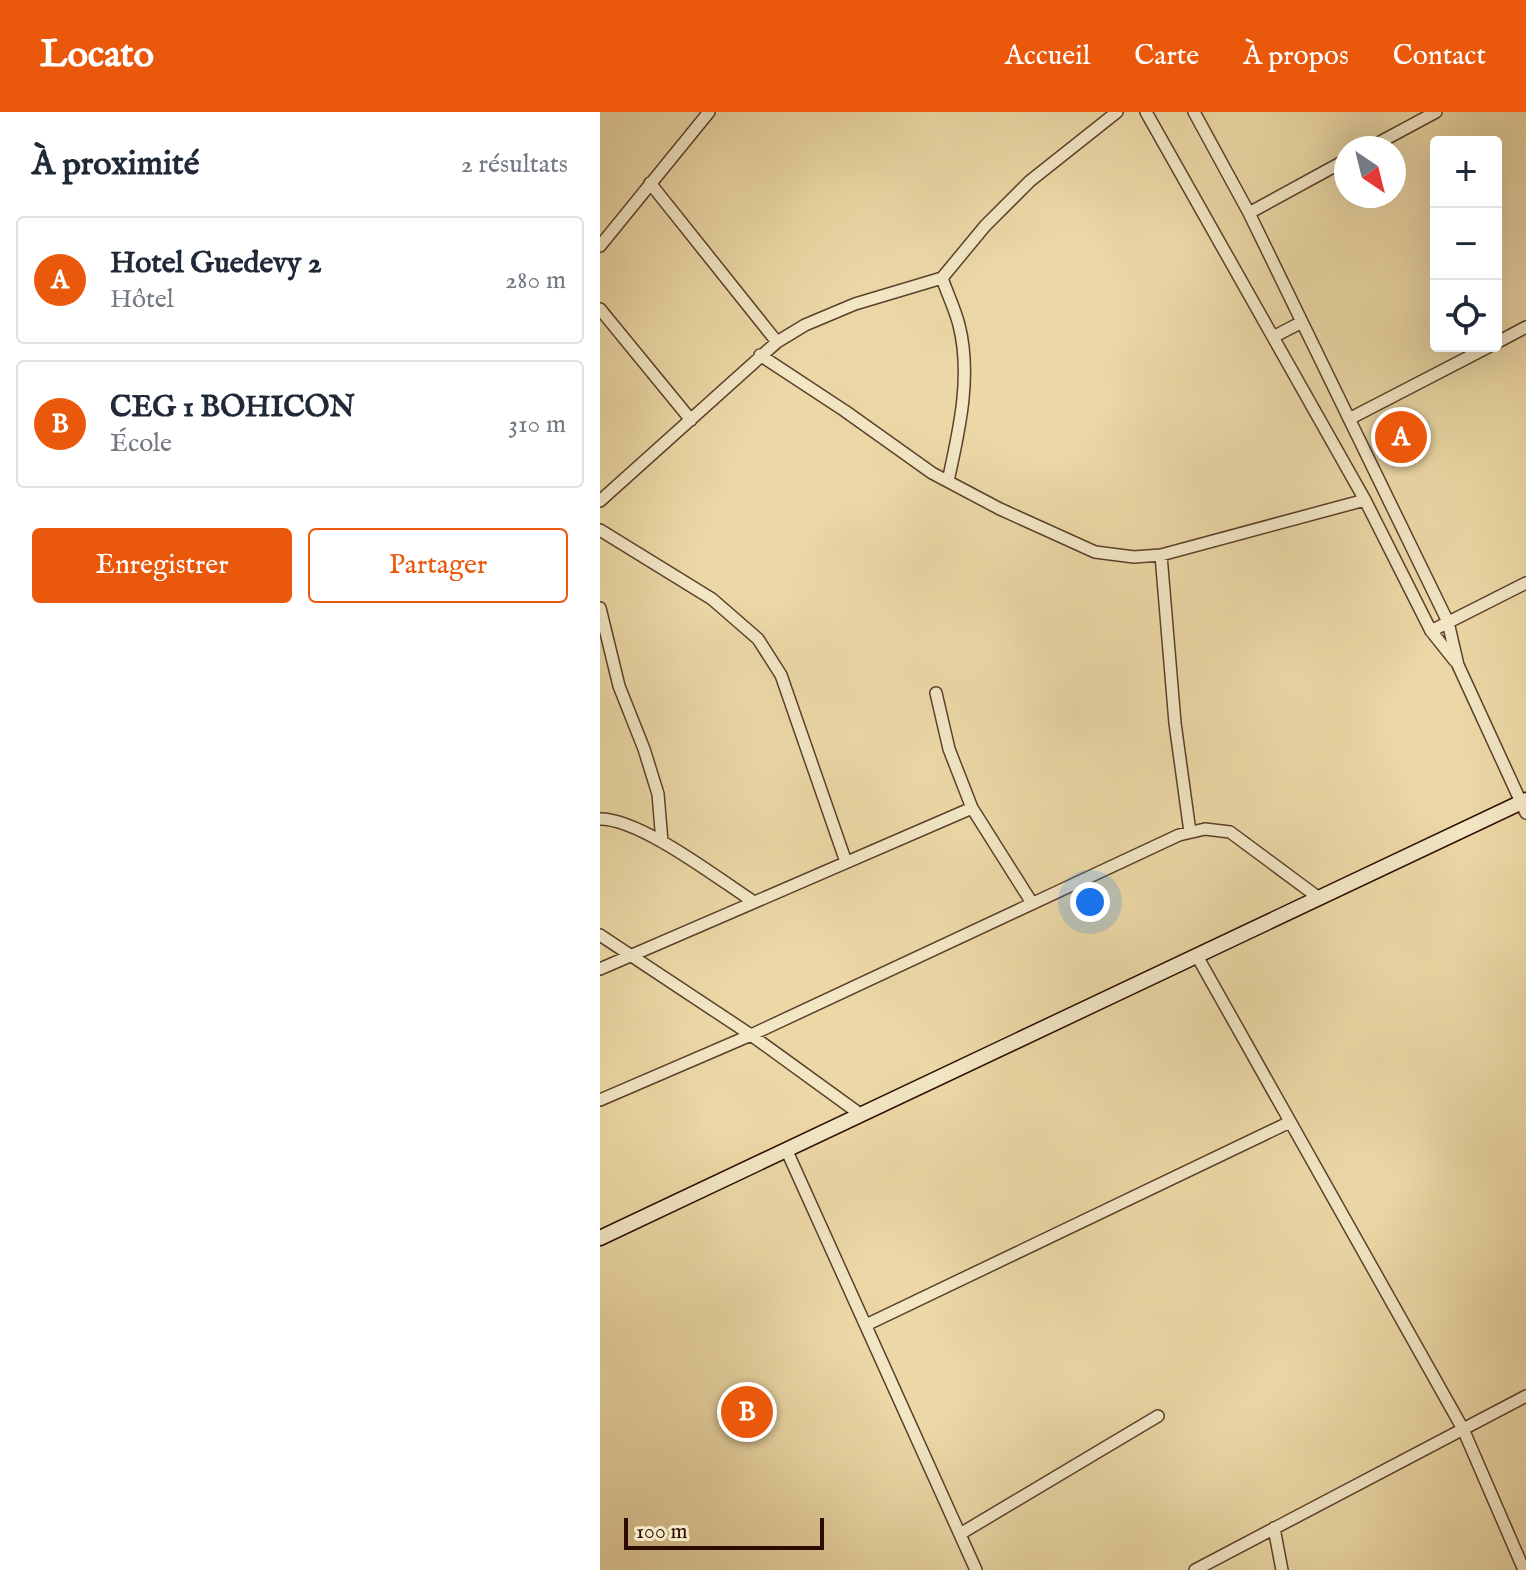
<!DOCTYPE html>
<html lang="fr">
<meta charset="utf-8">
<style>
:root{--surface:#fff;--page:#f2f2f3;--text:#1f2937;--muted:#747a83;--line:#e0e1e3;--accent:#ea580c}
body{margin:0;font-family:"IM FELL English",serif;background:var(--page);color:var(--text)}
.controls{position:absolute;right:24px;top:24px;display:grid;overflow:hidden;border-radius:8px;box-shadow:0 8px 32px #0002}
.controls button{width:72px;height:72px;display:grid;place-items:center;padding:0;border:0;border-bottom:2px solid var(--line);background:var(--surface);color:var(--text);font:40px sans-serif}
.compass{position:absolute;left:734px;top:24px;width:72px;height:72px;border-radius:50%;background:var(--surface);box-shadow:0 8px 32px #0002;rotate:145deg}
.scale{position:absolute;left:24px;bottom:20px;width:200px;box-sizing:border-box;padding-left:8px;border:4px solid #2d0c00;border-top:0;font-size:22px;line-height:28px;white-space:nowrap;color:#2d0c00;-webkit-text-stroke:6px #f2e6c5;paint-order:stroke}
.you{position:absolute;left:490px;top:790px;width:28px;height:28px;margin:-20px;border:6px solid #fff;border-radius:50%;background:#1a73e8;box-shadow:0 0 0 12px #1a73e833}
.badge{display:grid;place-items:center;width:52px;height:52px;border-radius:50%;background:var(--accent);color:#fff;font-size:26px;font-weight:700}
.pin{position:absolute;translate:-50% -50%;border:4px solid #fff;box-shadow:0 2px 8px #0006}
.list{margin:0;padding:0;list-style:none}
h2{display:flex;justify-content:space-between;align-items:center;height:104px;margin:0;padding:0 32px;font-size:34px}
h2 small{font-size:26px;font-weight:400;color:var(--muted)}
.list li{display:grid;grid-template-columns:52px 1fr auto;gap:24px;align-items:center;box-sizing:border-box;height:128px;margin:0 16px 16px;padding:0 16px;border:2px solid var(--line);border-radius:8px}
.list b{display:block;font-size:30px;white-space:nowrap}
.list p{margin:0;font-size:26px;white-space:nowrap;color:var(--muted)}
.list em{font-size:26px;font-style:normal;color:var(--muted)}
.actions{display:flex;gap:16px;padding:24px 32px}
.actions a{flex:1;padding:18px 0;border:2px solid var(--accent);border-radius:8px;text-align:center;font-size:28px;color:var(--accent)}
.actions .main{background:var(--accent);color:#fff}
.icon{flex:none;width:44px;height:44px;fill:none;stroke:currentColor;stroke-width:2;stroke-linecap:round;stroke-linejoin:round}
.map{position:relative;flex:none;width:926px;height:1458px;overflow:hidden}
header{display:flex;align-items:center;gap:48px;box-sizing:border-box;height:112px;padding:0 40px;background:var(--accent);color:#fff}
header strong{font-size:38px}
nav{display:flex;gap:44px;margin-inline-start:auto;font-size:28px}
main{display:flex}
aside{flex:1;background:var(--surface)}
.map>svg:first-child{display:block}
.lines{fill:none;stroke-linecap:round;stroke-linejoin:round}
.street-casing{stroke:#5c3f2a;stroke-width:14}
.secondary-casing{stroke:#2d0c00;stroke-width:17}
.street{stroke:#f2e6c5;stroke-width:11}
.secondary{stroke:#f2e6c5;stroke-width:14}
</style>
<header>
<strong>Locato</strong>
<nav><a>Accueil</a><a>Carte</a><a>À propos</a><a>Contact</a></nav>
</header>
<main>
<aside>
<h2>À proximité<small>2 résultats</small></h2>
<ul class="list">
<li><span class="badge">A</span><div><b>Hotel Guedevy 2</b><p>Hôtel</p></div><em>280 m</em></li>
<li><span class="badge">B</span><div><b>CEG 1 BOHICON</b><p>École</p></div><em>310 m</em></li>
</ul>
<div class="actions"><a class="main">Enregistrer</a><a>Partager</a></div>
</aside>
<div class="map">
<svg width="926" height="1458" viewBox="0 0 926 1458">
<rect width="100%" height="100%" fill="#ebd8a6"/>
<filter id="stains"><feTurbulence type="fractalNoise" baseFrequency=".0025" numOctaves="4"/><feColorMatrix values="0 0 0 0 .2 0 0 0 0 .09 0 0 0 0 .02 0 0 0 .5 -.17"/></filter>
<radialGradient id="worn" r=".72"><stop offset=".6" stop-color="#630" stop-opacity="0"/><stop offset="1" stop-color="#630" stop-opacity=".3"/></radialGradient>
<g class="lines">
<g class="street-casing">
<path id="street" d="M546 0 765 388 831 519 855 549
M594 0 649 101 848 510 858 553 926 701
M769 36 836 0
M50 71 177 230
M649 101 746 48
M0 134 109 0
M342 166C347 181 355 197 359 213 372 264 359 319 348 369
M0 197 91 308
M673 225 700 211
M896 231 926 215
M160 243 245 299 332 361 400 397 495 440 534 445 561 443 765 388
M749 307 890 234
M0 389 177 230 205 213 255 192 342 166 385 114 430 69 517 0
M0 418 112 487 158 527 181 563 246 750
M561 443 575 611 590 720
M0 496 19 574 44 637 58 682 62 730
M831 519 926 471
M336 581 349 637 372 696 432 791
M0 707C41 707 117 766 154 790
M0 823 151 923 260 1002
M597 844 863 1317 924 1458
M0 857 372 696
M0 988 151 923 579 723 605 717 630 720 719 786
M186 1037 376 1458
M266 1213 690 1010
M674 1416 682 1458
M360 1422 558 1304
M595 1458 926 1284"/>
</g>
<g class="secondary-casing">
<path id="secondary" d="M0 1126 926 688"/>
</g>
<use href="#street" class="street"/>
<use href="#secondary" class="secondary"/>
</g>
<rect width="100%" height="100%" filter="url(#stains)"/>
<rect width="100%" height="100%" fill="url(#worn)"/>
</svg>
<div class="controls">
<button>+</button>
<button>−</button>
<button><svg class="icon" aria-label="locate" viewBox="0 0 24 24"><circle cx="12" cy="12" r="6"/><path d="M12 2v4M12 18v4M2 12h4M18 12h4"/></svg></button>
</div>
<svg class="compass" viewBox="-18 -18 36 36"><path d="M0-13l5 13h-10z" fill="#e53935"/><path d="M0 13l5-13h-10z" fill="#747a83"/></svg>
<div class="scale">100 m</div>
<div class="you"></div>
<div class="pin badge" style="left:801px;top:325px">A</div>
<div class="pin badge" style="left:147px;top:1300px">B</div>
</div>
</main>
